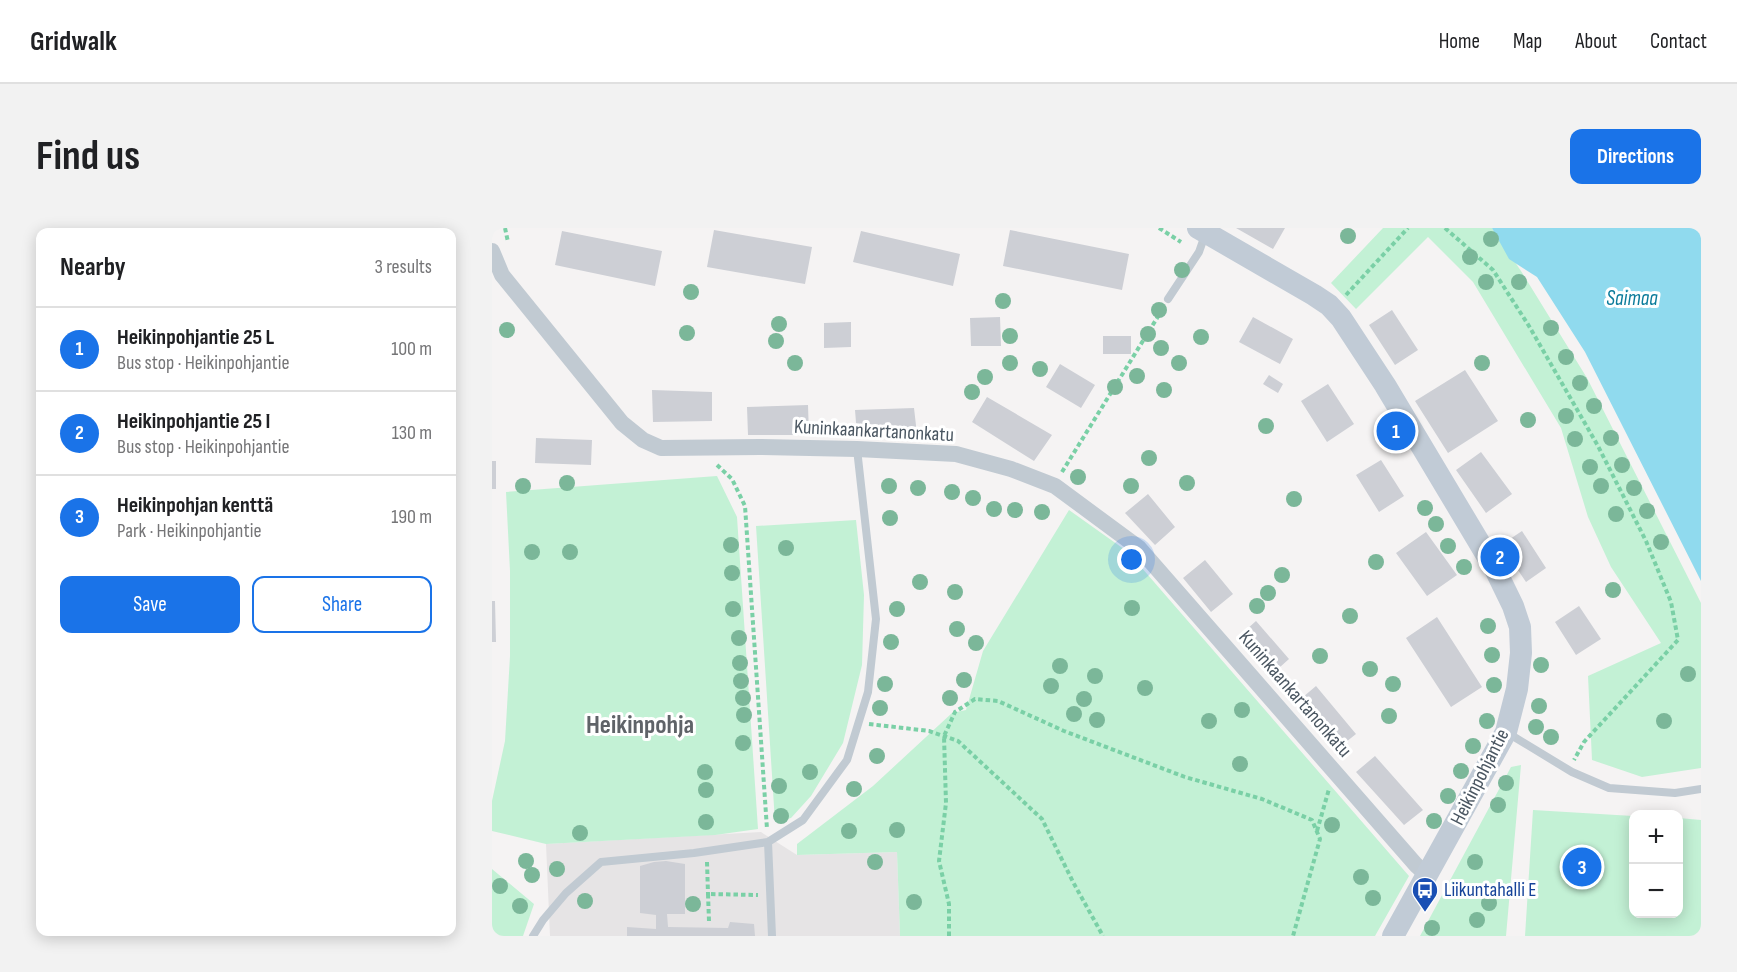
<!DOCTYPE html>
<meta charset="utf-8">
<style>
:root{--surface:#fff;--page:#f2f2f2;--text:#202124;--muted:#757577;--line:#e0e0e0;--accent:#1a73e8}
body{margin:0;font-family:"Sofia Sans Condensed",sans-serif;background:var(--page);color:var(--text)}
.controls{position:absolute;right:18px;bottom:18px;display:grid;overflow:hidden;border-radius:12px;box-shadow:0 3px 15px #0003}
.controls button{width:54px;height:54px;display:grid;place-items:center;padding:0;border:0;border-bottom:2px solid var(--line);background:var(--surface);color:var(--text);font:30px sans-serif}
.you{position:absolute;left:640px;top:332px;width:21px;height:21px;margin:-15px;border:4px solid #fff;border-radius:50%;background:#1a73e8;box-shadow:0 0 0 9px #1a73e833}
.badge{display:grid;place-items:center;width:39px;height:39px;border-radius:50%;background:var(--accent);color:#fff;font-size:20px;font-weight:700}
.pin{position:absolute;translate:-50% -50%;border:3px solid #fff;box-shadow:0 2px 6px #0006}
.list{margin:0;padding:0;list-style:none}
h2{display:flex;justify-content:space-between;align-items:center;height:78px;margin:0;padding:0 24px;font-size:26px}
h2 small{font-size:20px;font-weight:400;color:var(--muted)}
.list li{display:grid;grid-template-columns:39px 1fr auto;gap:18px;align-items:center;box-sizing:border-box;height:84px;padding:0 24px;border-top:2px solid var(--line)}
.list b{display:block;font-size:22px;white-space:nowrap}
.list p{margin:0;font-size:20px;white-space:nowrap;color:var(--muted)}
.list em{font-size:20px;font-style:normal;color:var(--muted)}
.actions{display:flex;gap:12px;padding:18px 24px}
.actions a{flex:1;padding:14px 0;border:2px solid var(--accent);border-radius:12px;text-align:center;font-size:21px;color:var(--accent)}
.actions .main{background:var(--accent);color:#fff}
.map{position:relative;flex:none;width:1209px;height:708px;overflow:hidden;border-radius:12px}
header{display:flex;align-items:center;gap:36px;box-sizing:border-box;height:84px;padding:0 30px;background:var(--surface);border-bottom:2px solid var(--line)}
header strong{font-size:28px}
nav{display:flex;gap:33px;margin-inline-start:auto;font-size:21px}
.intro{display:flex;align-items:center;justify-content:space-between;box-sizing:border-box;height:144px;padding:0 36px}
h1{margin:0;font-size:42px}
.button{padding:15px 27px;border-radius:12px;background:var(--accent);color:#fff;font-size:21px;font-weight:700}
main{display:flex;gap:36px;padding:0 36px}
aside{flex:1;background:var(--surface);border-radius:12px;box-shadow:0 3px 15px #0003}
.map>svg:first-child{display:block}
.education{fill:#e6e4e5}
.green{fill:#c3f1d5}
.water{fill:#90daee}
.building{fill:#cdcfd5}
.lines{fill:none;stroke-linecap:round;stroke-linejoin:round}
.path{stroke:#7ad0a6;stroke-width:4;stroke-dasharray:4.5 3;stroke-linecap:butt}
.lane{stroke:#c1cad2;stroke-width:8}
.street{stroke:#c1cad2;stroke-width:16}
.secondary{stroke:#c1cbd6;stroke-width:22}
.tree{fill:#7bb799}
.labels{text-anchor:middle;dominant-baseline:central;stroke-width:6;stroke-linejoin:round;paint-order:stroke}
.street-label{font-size:20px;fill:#4a5661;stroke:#fff}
.transit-label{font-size:20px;fill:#164399;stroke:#fff;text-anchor:start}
.water-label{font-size:21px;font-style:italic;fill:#0c7c9b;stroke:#fff}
.district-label{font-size:26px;font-weight:bold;fill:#5f6368;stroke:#fff}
</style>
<header>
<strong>Gridwalk</strong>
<nav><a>Home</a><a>Map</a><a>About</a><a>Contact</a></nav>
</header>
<div class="intro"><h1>Find us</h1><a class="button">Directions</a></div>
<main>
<aside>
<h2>Nearby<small>3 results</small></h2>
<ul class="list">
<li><span class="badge">1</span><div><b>Heikinpohjantie 25 L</b><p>Bus stop · Heikinpohjantie</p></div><em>100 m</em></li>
<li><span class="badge">2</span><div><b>Heikinpohjantie 25 I</b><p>Bus stop · Heikinpohjantie</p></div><em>130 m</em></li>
<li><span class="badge">3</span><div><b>Heikinpohjan kenttä</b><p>Park · Heikinpohjantie</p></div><em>190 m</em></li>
</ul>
<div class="actions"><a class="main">Save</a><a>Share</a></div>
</aside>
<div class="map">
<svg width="1209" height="708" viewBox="0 0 1209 708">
<rect width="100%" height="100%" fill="#f5f3f3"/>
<path class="education" d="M269 604 305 627 405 624 408 708H58L54 616Z"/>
<path class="green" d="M891 0H1000L1029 43 1095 150 1209 375V540L1150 549 1100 532 1096 448 1169 415 1119 339 1096 289 1069 200 981 54 936 9 864 81 839 55Z
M225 248 245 289 266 601 223 607 54 616 0 603V573L13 513 18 428V343L14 264Z
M577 282 636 324 917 648 883 708H408L405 624 305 627V616L381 558 460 485 474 482 491 423Z
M364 292 372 367 370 437 351 515 319 568 299 590 283 594 264 298Z
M1029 537 1014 708H928L1019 539Z
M1041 582 1141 588 1142 686H1186L1187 590 1209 592V708H1033Z
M0 641 42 676 31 708H0Z"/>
<path class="water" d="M1000 0H1209V353L1093 124 1045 49 1017 31Z"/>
<path class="building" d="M744 0H793L781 21Z
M222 2 320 19 313 56 215 39Z
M518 2 637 26 630 62 511 38Z
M70 3 170 23 163 58 63 37Z
M369 3 468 26 461 58 361 34Z
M900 82 926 122 903 137 877 97Z
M508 89 509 118H479L478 90Z
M761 89 801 111 788 136 747 114Z
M359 94V119L332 120V95Z
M611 108H639V126H611Z
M568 136 603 157 589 180 554 159Z
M973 142 1006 193 956 225 923 173Z
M777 147 791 156 786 165 771 156Z
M836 156 862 196 835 214 809 173Z
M160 162 220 164V193L161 194Z
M495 169 560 207 542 233 480 194Z
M316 177 317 207H256L255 179Z
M422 180 425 206 365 207 363 182Z
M44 210 100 212 99 237 43 235Z
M989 224 1020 266 994 285 964 242Z
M889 232 912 268 887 284 864 247Z
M0 233H4V261H0Z
M656 266 683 299 663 317 633 285Z
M1030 303 1054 340 1034 354 1009 317Z
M934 304 965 347 935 368 904 325Z
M713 332 741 366 719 384 691 350Z
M0 373H3L4 414H0Z
M1087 378 1109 411 1084 427 1063 394Z
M945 389 990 459 959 479 914 410Z
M764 393 797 431 778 448 745 410Z
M824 458 864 506 844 522 804 475Z
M883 528 931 582 912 597 864 544Z
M174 633 193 636V686H175L176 699 236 700 238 694 262 696 263 708H135V699L164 701V687L148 685V638L162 634Z"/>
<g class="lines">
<path class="path" d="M13 0 16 14
M667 0 689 14
M953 0 1001 42 1037 98 1106 218 1154 313 1179 374 1186 412 1092 514 1082 532
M854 67 916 0
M225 237 240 251 253 278 275 601
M570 244 670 82
M377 496 437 503 466 513 550 591 581 654 611 708
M825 603 837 561
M215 634 216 666
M217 693 216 666 266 667
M457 708V676L447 633 454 575 452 508 463 484 483 471 506 473 572 503 693 549 770 571 820 592 828 611 801 708"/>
<path class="lane" d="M676 71 707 24 713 7
M1014 504 1080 544 1117 560 1183 565 1209 561
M276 614 280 708
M41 708 51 692 74 665 109 634 202 625 276 614 311 592 355 532 376 464 384 391 365 221"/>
<path class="street" d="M0 23 10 47 130 195 151 212 169 220 268 219 365 221 464 226 519 241 563 258 647 320 924 637 935 647"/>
<path class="secondary" d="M706 0 822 67 837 77 849 90 893 157 1003 341 1021 378 1028 399 1029 425 1025 461 1014 504 901 708"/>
</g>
<g class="tree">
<circle cx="856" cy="8" r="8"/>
<circle cx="999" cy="11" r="8"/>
<circle cx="978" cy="29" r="8"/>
<circle cx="690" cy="42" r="8"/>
<circle cx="994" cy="54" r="8"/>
<circle cx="1027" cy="54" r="8"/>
<circle cx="199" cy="64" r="8"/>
<circle cx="511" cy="73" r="8"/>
<circle cx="667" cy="82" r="8"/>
<circle cx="287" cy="96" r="8"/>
<circle cx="1059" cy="100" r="8"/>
<circle cx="15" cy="102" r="8"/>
<circle cx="195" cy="105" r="8"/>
<circle cx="656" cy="106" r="8"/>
<circle cx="518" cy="108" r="8"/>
<circle cx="709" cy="109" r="8"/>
<circle cx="284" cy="113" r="8"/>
<circle cx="669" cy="120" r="8"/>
<circle cx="1074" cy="129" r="8"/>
<circle cx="303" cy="135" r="8"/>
<circle cx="518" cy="135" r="8"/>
<circle cx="687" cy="135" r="8"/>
<circle cx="990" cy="135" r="8"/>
<circle cx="548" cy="141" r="8"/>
<circle cx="645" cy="148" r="8"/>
<circle cx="493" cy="149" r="8"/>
<circle cx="1088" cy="155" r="8"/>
<circle cx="623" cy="159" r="8"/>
<circle cx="672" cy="162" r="8"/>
<circle cx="480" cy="164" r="8"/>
<circle cx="1102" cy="178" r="8"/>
<circle cx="1074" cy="188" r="8"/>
<circle cx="1036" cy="192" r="8"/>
<circle cx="774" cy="198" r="8"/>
<circle cx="1119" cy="210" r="8"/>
<circle cx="1083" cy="211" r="8"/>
<circle cx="657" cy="230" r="8"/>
<circle cx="1130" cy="237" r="8"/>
<circle cx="1098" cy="239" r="8"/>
<circle cx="586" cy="249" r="8"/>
<circle cx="75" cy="255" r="8"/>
<circle cx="695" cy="255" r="8"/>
<circle cx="31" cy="258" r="8"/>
<circle cx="397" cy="258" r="8"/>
<circle cx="639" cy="258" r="8"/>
<circle cx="1109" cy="258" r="8"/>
<circle cx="426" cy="260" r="8"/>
<circle cx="1142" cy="260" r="8"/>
<circle cx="460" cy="264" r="8"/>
<circle cx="481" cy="270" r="8"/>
<circle cx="802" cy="271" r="8"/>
<circle cx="933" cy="280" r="8"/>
<circle cx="502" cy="281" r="8"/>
<circle cx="523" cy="282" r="8"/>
<circle cx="1155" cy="283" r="8"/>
<circle cx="550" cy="284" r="8"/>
<circle cx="1124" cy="286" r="8"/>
<circle cx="398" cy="290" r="8"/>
<circle cx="944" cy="296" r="8"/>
<circle cx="1169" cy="314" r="8"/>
<circle cx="239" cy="317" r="8"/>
<circle cx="956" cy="318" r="8"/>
<circle cx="294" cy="320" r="8"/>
<circle cx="40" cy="324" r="8"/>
<circle cx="78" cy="324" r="8"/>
<circle cx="884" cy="334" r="8"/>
<circle cx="972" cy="339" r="8"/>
<circle cx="240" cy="345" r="8"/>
<circle cx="790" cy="347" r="8"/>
<circle cx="428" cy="354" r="8"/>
<circle cx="1121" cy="362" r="8"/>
<circle cx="463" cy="364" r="8"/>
<circle cx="776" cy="365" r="8"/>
<circle cx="765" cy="378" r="8"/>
<circle cx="640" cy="380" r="8"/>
<circle cx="241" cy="381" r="8"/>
<circle cx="405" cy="381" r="8"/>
<circle cx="858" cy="388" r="8"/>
<circle cx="996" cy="398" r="8"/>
<circle cx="465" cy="401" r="8"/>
<circle cx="247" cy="410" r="8"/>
<circle cx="399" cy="414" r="8"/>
<circle cx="484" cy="415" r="8"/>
<circle cx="1000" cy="427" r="8"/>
<circle cx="828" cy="428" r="8"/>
<circle cx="248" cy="435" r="8"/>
<circle cx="1049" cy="437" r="8"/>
<circle cx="568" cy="438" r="8"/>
<circle cx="878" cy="441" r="8"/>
<circle cx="1196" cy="446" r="8"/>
<circle cx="603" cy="448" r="8"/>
<circle cx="472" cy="452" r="8"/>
<circle cx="249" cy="453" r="8"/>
<circle cx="393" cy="456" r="8"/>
<circle cx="901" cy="456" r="8"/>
<circle cx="1002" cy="457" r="8"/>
<circle cx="559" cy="458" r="8"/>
<circle cx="653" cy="460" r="8"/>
<circle cx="251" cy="470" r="8"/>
<circle cx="458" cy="470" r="8"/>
<circle cx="592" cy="471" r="8"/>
<circle cx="1047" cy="478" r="8"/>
<circle cx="388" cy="480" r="8"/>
<circle cx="750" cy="482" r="8"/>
<circle cx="582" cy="486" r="8"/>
<circle cx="252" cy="487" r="8"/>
<circle cx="897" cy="488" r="8"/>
<circle cx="605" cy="492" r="8"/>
<circle cx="717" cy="493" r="8"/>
<circle cx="995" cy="493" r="8"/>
<circle cx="1172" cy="493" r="8"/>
<circle cx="1044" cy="499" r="8"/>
<circle cx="1059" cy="509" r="8"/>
<circle cx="251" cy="515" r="8"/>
<circle cx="981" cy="518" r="8"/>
<circle cx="385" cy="528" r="8"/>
<circle cx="748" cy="536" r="8"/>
<circle cx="969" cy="543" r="8"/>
<circle cx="213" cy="544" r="8"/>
<circle cx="318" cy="544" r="8"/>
<circle cx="1014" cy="555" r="8"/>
<circle cx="287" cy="558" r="8"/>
<circle cx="362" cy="561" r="8"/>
<circle cx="214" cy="562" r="8"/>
<circle cx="956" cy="568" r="8"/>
<circle cx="1006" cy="577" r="8"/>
<circle cx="289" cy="588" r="8"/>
<circle cx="942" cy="593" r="8"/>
<circle cx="214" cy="594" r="8"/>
<circle cx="840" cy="597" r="8"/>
<circle cx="405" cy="602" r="8"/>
<circle cx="357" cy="603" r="8"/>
<circle cx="88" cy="605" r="8"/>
<circle cx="34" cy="633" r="8"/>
<circle cx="383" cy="634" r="8"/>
<circle cx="983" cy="634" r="8"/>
<circle cx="65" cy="641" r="8"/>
<circle cx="40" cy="647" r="8"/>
<circle cx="869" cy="649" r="8"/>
<circle cx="8" cy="658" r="8"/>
<circle cx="881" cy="670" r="8"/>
<circle cx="93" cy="673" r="8"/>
<circle cx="422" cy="674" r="8"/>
<circle cx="997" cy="675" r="8"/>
<circle cx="201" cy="676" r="8"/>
<circle cx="28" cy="678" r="8"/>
<circle cx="985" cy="692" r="8"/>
<circle cx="940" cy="700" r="8"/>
</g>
<defs>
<g id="bus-pin" transform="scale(1.35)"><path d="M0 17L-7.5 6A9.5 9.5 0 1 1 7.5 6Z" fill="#1a4fb4" stroke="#fff"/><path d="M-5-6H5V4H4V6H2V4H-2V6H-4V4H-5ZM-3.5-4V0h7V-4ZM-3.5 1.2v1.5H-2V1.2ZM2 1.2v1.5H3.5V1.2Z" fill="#fff"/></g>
</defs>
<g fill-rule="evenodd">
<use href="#bus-pin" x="933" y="662"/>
</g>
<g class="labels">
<g class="street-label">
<text transform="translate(382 203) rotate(3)">Kuninkaankartanonkatu</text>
<text transform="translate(803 466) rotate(49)">Kuninkaankartanonkatu</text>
<text transform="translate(988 549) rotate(-63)">Heikinpohjantie</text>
</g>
<g class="transit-label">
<text x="952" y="662">Liikuntahalli E</text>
</g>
<g class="water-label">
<text x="1140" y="70">Saimaa</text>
</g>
<g class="district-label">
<text x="148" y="497">Heikinpohja</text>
</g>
</g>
</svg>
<div class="controls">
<button>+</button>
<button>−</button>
</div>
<div class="you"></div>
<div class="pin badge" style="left:904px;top:203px">1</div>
<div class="pin badge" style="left:1008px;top:329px">2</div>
<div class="pin badge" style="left:1090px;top:639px">3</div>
</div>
</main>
